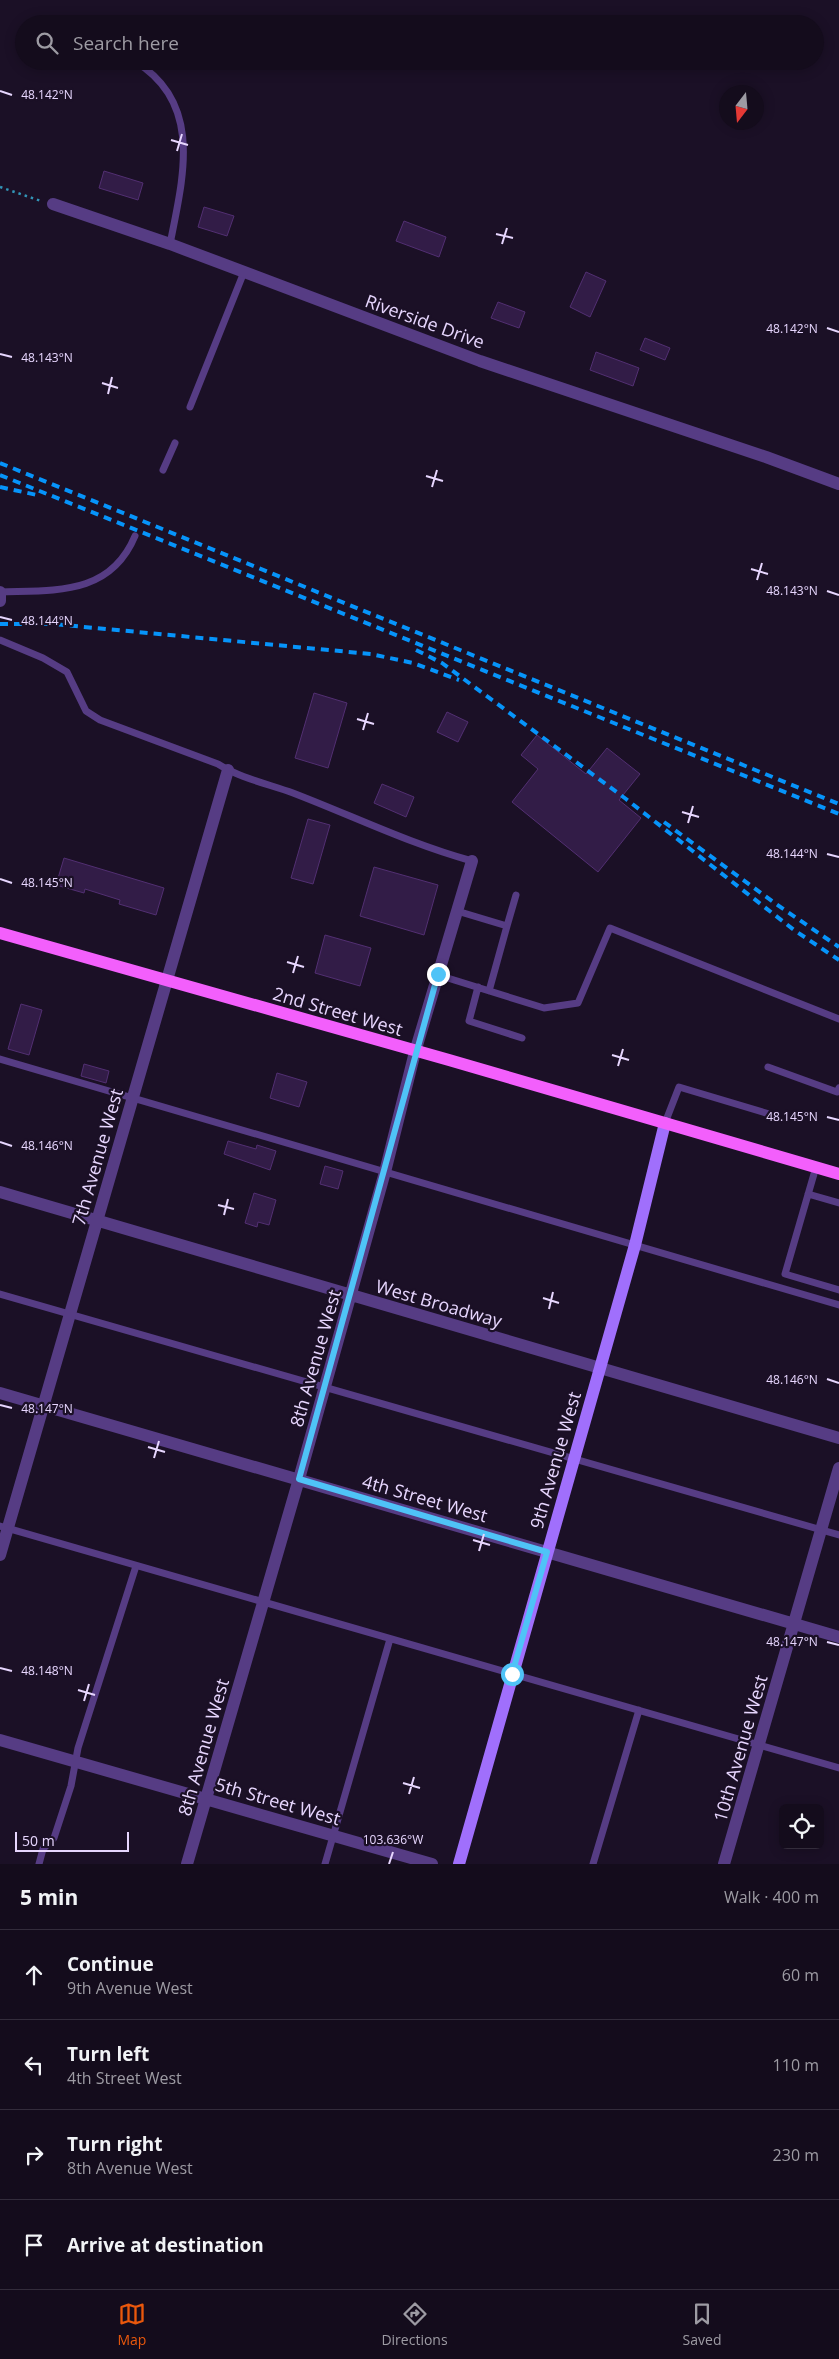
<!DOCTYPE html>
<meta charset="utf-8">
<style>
:root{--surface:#140c1c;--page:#1d1525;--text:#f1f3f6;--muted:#9d9ba3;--line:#332c3b;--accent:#ea580c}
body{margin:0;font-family:"Open Sans",sans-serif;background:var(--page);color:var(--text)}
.controls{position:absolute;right:15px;bottom:15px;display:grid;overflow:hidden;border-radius:8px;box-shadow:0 2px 12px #0003}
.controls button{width:45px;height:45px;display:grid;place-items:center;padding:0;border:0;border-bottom:1px solid var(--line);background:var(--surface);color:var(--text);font:25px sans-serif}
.compass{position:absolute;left:719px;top:85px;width:45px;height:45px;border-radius:50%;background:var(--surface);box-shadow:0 2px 12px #0003;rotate:196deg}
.scale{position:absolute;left:15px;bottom:12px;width:114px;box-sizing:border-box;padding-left:5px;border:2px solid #e7d6fe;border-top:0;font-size:14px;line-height:18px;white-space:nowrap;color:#e7d6fe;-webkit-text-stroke:4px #1b1026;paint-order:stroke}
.stop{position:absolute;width:15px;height:15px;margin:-11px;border:4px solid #4fc3f7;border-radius:50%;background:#fff}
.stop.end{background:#4fc3f7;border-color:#fff;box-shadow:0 1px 5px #0008}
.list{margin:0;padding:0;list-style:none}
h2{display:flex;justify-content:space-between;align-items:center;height:65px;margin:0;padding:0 20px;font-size:21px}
h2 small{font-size:16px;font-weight:400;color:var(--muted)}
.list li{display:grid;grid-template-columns:32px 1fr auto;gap:15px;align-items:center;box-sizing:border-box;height:90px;padding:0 20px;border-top:1px solid var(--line)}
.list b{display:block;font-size:19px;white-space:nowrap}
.list p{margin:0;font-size:16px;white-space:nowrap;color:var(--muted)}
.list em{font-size:16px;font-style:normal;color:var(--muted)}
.icon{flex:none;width:28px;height:28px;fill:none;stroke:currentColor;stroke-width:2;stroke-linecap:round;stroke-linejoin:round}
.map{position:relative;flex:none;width:839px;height:1864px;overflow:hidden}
.search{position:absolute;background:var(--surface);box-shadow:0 2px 12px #0003;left:15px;right:15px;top:15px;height:55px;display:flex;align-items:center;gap:12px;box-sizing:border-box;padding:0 18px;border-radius:28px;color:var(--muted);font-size:19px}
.sheet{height:425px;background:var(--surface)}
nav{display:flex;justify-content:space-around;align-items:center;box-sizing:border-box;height:70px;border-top:1px solid var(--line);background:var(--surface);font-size:14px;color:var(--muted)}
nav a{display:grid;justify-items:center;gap:2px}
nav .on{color:var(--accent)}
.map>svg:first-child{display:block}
.building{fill:#321c47;stroke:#522f72}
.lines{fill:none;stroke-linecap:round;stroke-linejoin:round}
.path{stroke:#3294b6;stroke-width:2.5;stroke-dasharray:2.5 4;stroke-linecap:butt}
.lane{stroke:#563c84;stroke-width:7}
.street{stroke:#563c84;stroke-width:12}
.secondary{stroke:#a06ffc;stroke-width:12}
.primary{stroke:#f35ffc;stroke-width:12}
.rail{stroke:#0694fa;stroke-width:4;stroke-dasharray:8 6;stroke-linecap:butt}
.route{stroke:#4fc3f7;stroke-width:6}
.ticks{fill:none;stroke:#e7d6fe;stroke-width:2}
.labels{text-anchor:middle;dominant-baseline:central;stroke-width:4.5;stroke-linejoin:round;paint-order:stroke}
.street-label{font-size:18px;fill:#e7d6fe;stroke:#1b1026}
.ticks-label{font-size:12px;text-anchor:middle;fill:#e7d6fe;stroke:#1b1026;stroke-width:4.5;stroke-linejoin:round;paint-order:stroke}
</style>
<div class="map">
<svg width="839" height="1864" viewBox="0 0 839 1864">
<rect width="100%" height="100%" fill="#1b1026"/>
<path class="building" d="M104 171 143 183 138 200 99 188Z
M204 207 234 216 227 236 198 227Z
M404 221 446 237 439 257 396 241Z
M586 272 606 281 590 317 570 307Z
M498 302 525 312 519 328 491 318Z
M645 338 670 348 665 360 640 350Z
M596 352 639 368 633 386 590 370Z
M314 693 347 703 328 768 295 758Z
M447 712 468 722 458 742 437 732Z
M537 735 586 774 607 748 640 774 619 800 641 818 598 872 512 802 538 769 521 755Z
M382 784 414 797 406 817 374 803Z
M308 819 330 825 313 884 291 878Z
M64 858 164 888 156 915 119 904 120 900 85 889 84 893 56 885Z
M374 867 438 885 424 935 360 916Z
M325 935 371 948 360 986 315 973Z
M21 1004 42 1010 29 1055 8 1049Z
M84 1064 109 1071 106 1083 81 1076Z
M277 1073 307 1082 299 1107 270 1098Z
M228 1141 256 1149 257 1145 276 1151 270 1170 224 1154Z
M325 1166 343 1171 338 1189 320 1184Z
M254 1193 276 1200 269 1225 258 1222 257 1227 245 1223Z"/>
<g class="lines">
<path class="path" d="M0 187 41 201"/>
<path class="lane" d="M134 61C204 102 183 178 170 244
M190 407 244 272
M163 470 175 443
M0 592C54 590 110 596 135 536
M0 640 43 658 67 672 86 711 100 720 218 764C240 778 268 784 293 793 353 816 410 844 472 861
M457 911 507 926 489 991
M507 926 516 895
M438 975 544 1008 578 1003 610 928 839 1019
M478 987 469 1021 522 1038
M0 1059 839 1305
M768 1067 837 1092 839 1088
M665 1123 679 1087 776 1116
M816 1167 785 1274 839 1290
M808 1194 839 1203
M0 1294 839 1535
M0 1526 839 1768
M39 1864 43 1849 54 1838 71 1786 78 1748 136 1566
M325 1864 390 1639
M593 1864 639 1710"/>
<path class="street" d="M53 204 170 244 480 361 766 457 839 484
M0 592V601
M0 1192 839 1438
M0 1393 839 1637
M0 1555 228 770
M0 1740 432 1864
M187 1864 299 1479 385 1172 415 1052 472 861
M724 1864 839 1468"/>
<path class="secondary" d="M459 1864 635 1245 665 1123"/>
<path class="primary" d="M0 933 449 1060 839 1174"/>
<path class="rail" d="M0 463 839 804
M0 475 839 814
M0 487 37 495
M0 624H53L371 654 413 663 459 680
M416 650 442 663 626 799 794 930 839 960
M664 822 776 904 839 947"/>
</g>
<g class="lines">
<path class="route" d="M438 974 299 1479 547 1552 512 1674"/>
</g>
<path class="ticks" d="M0 91 12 95M171 140 188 145M177 151 182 134M496 234 513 238M502 244 507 228M827 328 839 332M0 354 12 357M102 383 118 388M108 394 112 377M426 476 443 481M432 487 437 470M751 569 768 574M757 580 762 563M827 591 839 595M0 617 12 620M357 719 374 724M363 730 368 713M682 812 699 817M688 823 693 806M827 854 839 857M0 879 12 883M287 962 304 967M293 973 298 956M612 1055 629 1060M618 1066 623 1049M827 1117 839 1120M0 1142 12 1146M218 1205 234 1209M224 1215 228 1199M543 1298 559 1303M549 1309 553 1292M827 1379 839 1383M0 1405 12 1408M148 1447 165 1452M154 1458 159 1441M473 1540 490 1545M479 1551 484 1534M827 1642 839 1645M0 1668 12 1671M78 1690 95 1695M84 1701 89 1684M403 1783 420 1788M409 1794 414 1777M389 1864 393 1852"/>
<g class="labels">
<g class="street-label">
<text transform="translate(425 321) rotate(20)">Riverside Drive</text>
<text transform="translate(338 1011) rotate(16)">2nd Street West</text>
<text transform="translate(97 1157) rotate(-74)">7th Avenue West</text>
<text transform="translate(439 1303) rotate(16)">West Broadway</text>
<text transform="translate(315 1358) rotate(-74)">8th Avenue West</text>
<text transform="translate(555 1460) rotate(-74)">9th Avenue West</text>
<text transform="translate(425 1498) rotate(16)">4th Street West</text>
<text transform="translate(203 1747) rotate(-74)">8th Avenue West</text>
<text transform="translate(740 1748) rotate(-74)">10th Avenue West</text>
<text transform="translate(278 1801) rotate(16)">5th Street West</text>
</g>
</g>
<g class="ticks-label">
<text x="47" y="99">48.142°N</text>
<text x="792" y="333">48.142°N</text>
<text x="47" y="362">48.143°N</text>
<text x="792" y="595">48.143°N</text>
<text x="47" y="625">48.144°N</text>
<text x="792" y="858">48.144°N</text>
<text x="47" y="887">48.145°N</text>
<text x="792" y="1121">48.145°N</text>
<text x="47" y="1150">48.146°N</text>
<text x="792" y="1384">48.146°N</text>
<text x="47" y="1413">48.147°N</text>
<text x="792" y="1646">48.147°N</text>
<text x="47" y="1675">48.148°N</text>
<text x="393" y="1844">103.636°W</text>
</g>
</svg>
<div class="controls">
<button><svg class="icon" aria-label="locate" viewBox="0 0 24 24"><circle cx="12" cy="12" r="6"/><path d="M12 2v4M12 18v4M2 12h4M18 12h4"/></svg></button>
</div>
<svg class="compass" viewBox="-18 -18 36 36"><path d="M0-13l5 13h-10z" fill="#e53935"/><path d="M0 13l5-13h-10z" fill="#9d9ba3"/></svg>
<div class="scale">50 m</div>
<div class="stop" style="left:512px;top:1674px"></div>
<div class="stop end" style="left:438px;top:974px"></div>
<div class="search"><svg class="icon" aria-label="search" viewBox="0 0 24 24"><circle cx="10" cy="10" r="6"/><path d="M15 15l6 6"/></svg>Search here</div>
</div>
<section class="sheet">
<h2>5 min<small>Walk · 400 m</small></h2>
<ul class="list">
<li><svg class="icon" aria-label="ahead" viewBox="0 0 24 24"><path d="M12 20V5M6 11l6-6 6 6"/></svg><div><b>Continue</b><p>9th Avenue West</p></div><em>60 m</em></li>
<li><svg class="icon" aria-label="left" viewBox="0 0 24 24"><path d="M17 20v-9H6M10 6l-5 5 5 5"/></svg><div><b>Turn left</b><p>4th Street West</p></div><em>110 m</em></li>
<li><svg class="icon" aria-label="right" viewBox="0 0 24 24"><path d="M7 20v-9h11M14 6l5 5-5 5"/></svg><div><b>Turn right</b><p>8th Avenue West</p></div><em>230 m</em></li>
<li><svg class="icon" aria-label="arrive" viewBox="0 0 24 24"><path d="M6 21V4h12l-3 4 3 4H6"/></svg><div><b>Arrive at destination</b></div></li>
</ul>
</section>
<nav>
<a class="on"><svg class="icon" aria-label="map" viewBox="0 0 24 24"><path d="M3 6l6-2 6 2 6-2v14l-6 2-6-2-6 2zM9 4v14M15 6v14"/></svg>Map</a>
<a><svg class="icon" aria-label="directions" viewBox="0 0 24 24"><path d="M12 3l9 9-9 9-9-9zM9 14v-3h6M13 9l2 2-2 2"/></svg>Directions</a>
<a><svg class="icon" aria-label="saved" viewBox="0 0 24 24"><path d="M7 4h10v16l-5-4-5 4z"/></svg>Saved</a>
</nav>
